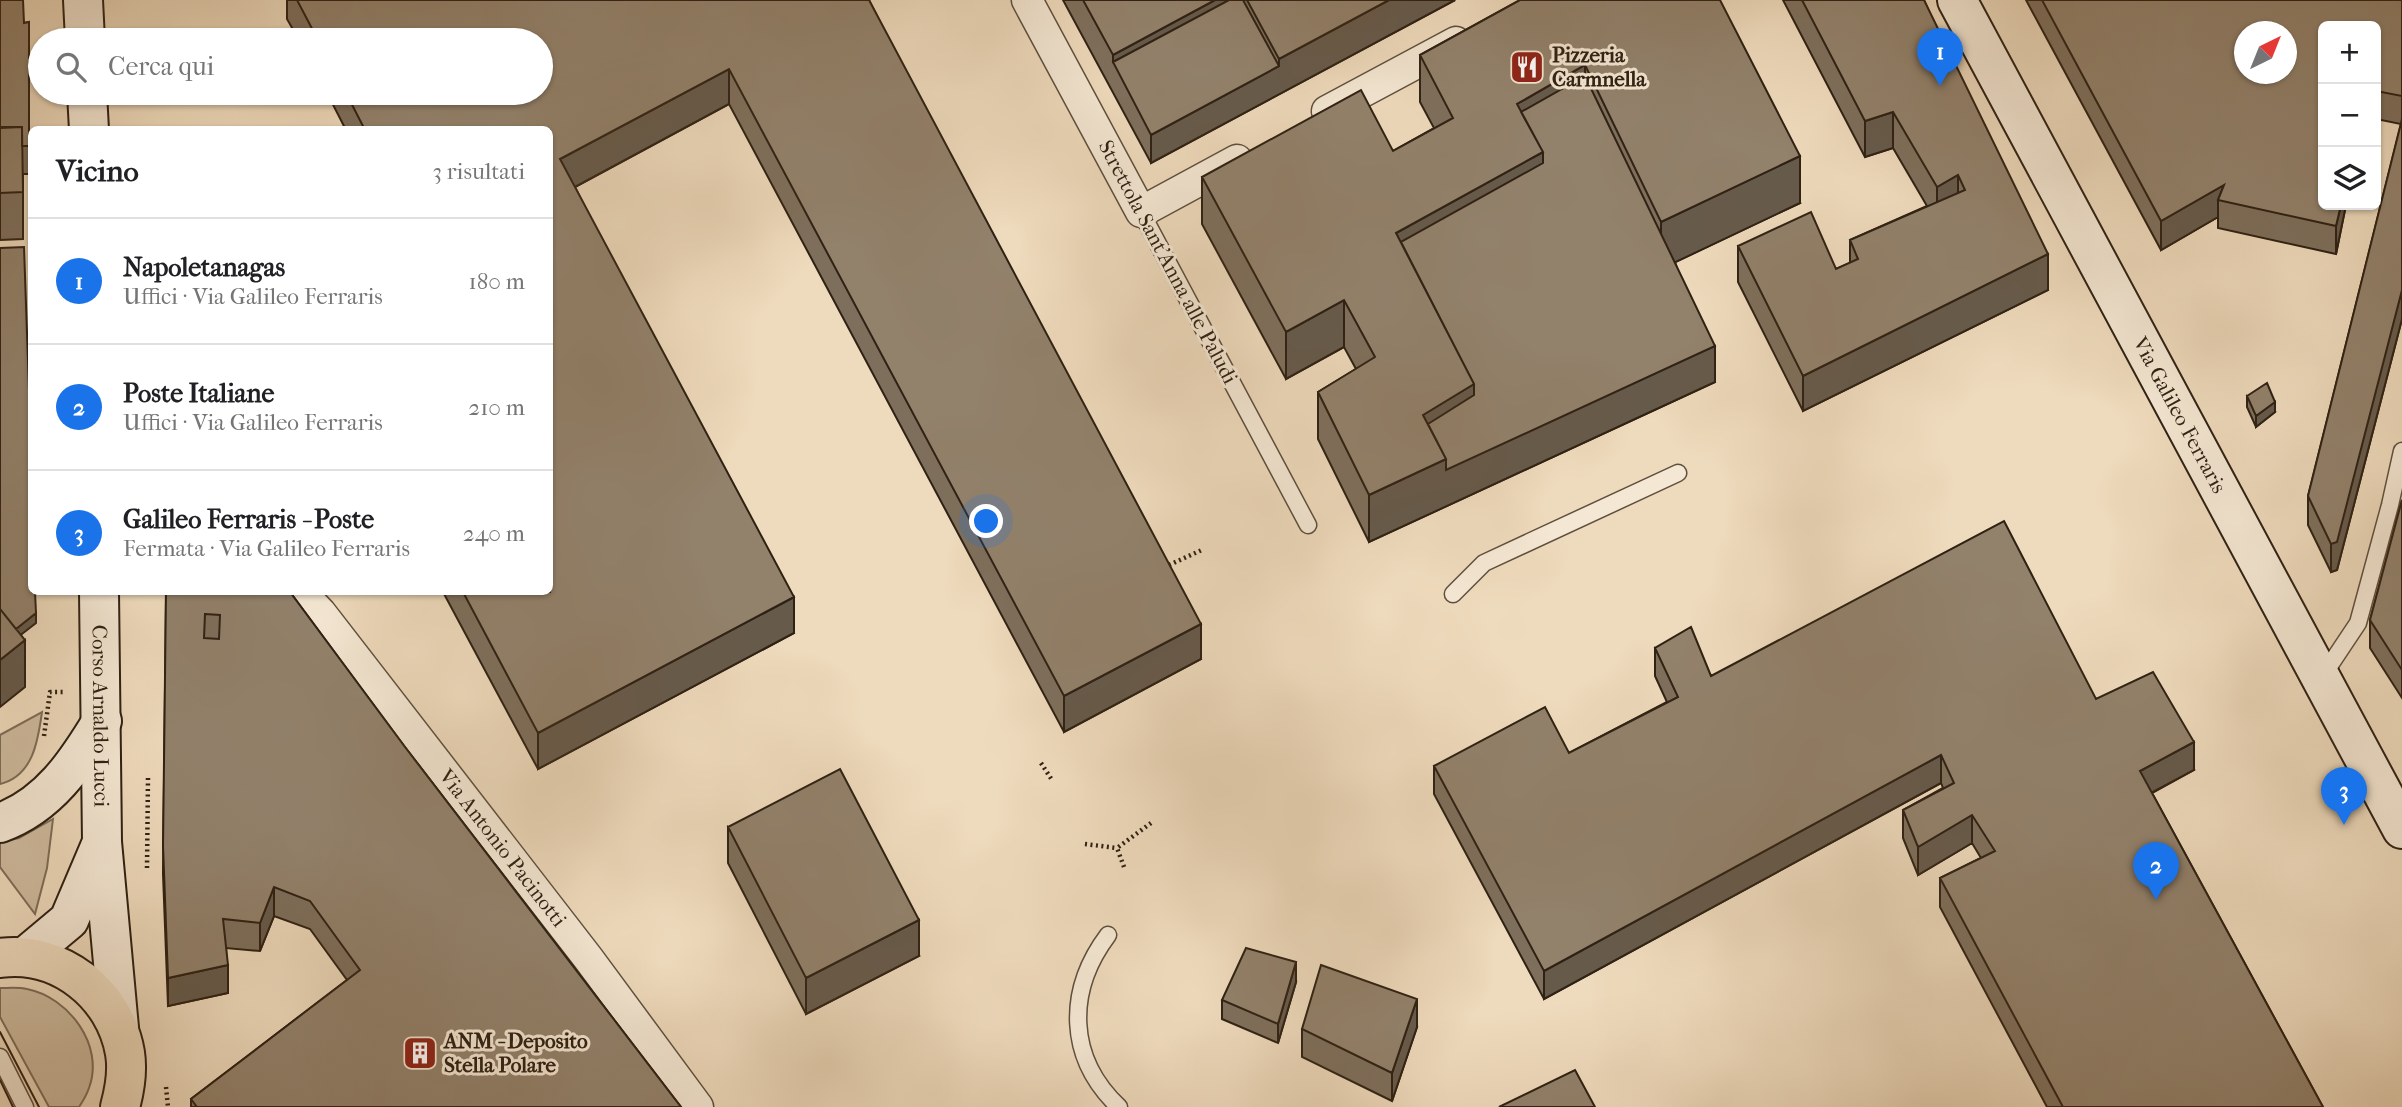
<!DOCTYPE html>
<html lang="it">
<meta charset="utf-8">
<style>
:root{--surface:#fff;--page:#f2f2f2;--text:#202124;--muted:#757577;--line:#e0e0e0;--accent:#1a73e8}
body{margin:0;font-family:"IM FELL French Canon",serif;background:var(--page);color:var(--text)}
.controls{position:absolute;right:21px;top:21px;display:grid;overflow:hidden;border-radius:10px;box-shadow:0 2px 5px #0004}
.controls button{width:63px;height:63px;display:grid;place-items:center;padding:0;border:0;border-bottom:2px solid var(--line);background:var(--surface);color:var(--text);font:35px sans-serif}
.compass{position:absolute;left:2234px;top:21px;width:63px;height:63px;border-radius:50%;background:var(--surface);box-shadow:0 2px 5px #0004;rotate:43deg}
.you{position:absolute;left:987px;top:522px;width:24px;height:24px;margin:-18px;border:5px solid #fff;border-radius:50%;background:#1a73e8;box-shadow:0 0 0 10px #1a73e833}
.badge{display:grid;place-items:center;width:46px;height:46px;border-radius:50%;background:var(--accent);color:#fff;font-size:23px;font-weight:700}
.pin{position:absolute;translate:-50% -58px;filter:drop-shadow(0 2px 4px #0008)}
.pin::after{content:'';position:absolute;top:37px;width:24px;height:21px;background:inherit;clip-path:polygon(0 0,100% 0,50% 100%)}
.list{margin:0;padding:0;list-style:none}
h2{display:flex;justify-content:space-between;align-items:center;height:91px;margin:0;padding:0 28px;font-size:30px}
h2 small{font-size:23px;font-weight:400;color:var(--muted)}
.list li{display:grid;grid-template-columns:46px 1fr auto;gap:21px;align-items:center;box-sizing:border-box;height:126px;padding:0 28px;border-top:2px solid var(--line)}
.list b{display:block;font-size:26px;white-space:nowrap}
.list p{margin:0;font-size:23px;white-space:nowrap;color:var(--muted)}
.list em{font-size:23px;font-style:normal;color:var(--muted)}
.icon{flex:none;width:38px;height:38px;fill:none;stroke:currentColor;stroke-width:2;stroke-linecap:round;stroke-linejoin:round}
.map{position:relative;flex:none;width:2402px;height:1107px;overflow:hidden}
.search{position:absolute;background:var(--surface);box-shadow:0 2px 5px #0004;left:28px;top:28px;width:525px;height:77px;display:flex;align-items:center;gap:18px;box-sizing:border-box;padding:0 24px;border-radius:38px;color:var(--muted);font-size:26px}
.panel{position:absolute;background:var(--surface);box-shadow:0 2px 5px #0004;left:28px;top:126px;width:525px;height:469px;border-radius:10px}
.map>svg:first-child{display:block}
.green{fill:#cebb9f;stroke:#7e6e5a;stroke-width:2}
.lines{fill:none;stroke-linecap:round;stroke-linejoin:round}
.service-casing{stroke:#5f4f3e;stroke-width:19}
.minor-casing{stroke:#5f4f3e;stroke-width:33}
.secondary-casing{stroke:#2f2114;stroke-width:42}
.primary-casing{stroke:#2f2114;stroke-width:42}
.path{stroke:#2f2114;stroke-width:4.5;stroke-dasharray:2 3.5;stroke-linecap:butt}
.service{stroke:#f4e7d3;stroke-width:16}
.minor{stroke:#f4e7d3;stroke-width:30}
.secondary{stroke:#f4e7d3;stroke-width:38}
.primary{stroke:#eedabc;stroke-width:38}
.tram{stroke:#2f2114;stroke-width:2}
.wall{fill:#7e6f5c;stroke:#2f2114;stroke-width:2}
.shaded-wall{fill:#665a4b;stroke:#2f2114;stroke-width:2}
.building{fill:#92816b;stroke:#2f2114;stroke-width:2;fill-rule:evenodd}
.labels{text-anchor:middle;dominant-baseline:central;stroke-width:6;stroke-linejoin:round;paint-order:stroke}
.poi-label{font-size:21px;font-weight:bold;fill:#2f2114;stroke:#f4e7d3;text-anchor:start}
.street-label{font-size:21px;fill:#2f2114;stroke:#f4e7d3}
</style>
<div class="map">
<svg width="2402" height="1107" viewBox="0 0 2402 1107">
<rect width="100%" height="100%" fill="#eedabc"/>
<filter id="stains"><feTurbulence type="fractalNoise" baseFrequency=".00286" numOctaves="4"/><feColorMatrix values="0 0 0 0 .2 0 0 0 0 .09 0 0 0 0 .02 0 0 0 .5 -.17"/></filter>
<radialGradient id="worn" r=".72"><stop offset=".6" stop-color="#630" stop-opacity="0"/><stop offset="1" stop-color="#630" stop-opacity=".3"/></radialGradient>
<path class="green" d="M42 712C38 741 33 776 0 784V735Z
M53 819 47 868 35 914 0 867V842L19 838Z
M0 988C9 988 19 987 27 989 68 997 105 1045 89 1088 87 1094 83 1101 79 1107H49L0 1017Z"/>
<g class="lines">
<g class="service-casing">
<path id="service" d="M1141 212 1308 525
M1453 594 1484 563 1678 473
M2322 677 2358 623 2390 505 2402 451
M1108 935C1066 991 1067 1058 1119 1107
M0 1057 25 1107"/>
</g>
<g class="minor-casing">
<g id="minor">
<path d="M1027 0 1141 212 1237 160"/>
<path d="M1327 111 1456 42"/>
<path id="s1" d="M301 592 321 613 588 958 698 1107"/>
</g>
</g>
<g class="secondary-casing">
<g id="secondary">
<path d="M83 0 85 40"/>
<path id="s2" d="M1957 0 2402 829"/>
<path d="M87 93 89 130"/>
<path id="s3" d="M99 592 102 842 119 1028"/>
<path d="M0 823C49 805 76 764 102 721"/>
<path d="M26 956 69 920 100 847"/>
</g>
</g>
<g class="primary-casing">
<path id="primary" d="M0 958C60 950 115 994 125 1053 128 1072 125 1089 120 1107"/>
</g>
<path class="path" d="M1169 565 1204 549
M44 736 50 692H63
M1041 763 1052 780
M1085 844 1117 848
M1124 867 1117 848 1151 823
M147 868 148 777
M166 1087 168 1107"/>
<use href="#service" class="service"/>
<use href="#minor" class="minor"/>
<use href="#secondary" class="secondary"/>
<use href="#primary" class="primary"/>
<path class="tram" d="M0 1032 39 1107
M0 1080 13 1107"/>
</g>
<path class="wall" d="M0 0 24 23 29 22V174H23V239L0 240Z
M287 0H869L1201 659 1064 732 729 104 575 187 794 633 538 769 443 592H550V130H346L327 93H541V40H299L287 19Z
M1063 0H1455L1151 163Z
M1520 0 1800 203 1675 262 1715 382 1369 542 1318 439V392L1356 369 1344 347 1286 379 1202 224V177L1393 151 1434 128 1420 102V55Z
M1783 0H1924L2048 290 1803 411 1738 282V246L1836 269 1850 263V240L1927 206 1893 148 1865 157Z
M2026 0H2402V319L2337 570 2331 572 2308 525V496L2401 124 2376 119V26H2323L2346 205 2336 254 2218 228V217L2161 250Z
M2247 396 2275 412 2256 427 2247 407Z
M2402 500V698L2370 648V620Z
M166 592H290L405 747 681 1107H191V1099L347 980 310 929 274 916 260 951 226 948 228 993 168 1006 163 874Z
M1655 648 1711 676 2096 699 2194 770 2152 793 2323 1107H2047L1940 907V878L1981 858 1972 843 1918 875 1903 838V810L1943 788 1941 783 1544 999 1434 794V766L1569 753 1667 702 1655 676Z
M728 827 919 956 806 1014 728 863Z
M1296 982 1278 1043 1222 1019V1000Z
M1417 1027 1392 1101 1302 1057V1029Z"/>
<path class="shaded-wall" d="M1215 0H1239L1113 62V55Z
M1389 0H1455L1151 163V135L1279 66V59Z
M1585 65V112L1531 142 1517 104Z
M729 69V104L560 195V159Z
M1893 112V148L1865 157V121Z
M1543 152V199L1411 272 1396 233Z
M1800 156V203L1661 269V222Z
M1958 175V211L1937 223V187Z
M2224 185 2218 200V217L2161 250V221Z
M2341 205H2346L2336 254V226Z
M2048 254V290L1803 411V376Z
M2402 290V319L2337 570 2331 572V544Z
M1344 300V347L1286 379V332Z
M1715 346V382L1369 542V495L1446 459Z
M1474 384V431L1437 454 1423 415Z
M2275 402V412L2256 427V416Z
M794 597V633L538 769V733Z
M36 613V623L0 651V641Z
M1201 624V659L1064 732V696Z
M25 640V687L0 707V660Z
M2194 742V770L2140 799V771Z
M1941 755V783L1544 999V971Z
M1972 815V843L1918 875V847Z
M274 887V916L260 951V923Z
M919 920V956L806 1014V978Z
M1296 962V982L1278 1043V1024Z
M228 965V993L168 1006V978Z
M1417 999V1027L1392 1101V1073Z"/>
<path class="building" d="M0 0H23L24 23 29 22V146H22V127H0Z
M297 0H869L1201 624 1064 696 729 69 560 159 794 597 538 733 463 592H550V130H365L346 93H541V40H318Z
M1083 0H1215L1113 55Z
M1229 0H1243L1279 66 1151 135 1113 62Z
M1247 0H1389L1279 59Z
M1520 0H1720L1800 156 1661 222 1585 65 1517 104 1543 152 1396 233 1474 384 1423 415 1446 459 1369 495 1318 392 1375 357 1344 300 1286 332 1202 177 1361 90 1393 151 1453 118 1420 55Z
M1802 0H1924L2048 254 1803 376 1738 246 1811 212 1836 269 1858 259 1850 240 1965 190 1958 175 1937 187 1893 112 1865 121Z
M2042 0H2402V96L2376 91V26H2323V205H2341L2336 226 2218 200 2224 185 2161 221ZM2244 32H2286V74H2244Z
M1585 76 1715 346 1446 470V459L1428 424 1474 395V384L1401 242 1543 163V152L1521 112Z
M2402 119V290L2337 542 2331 544 2308 496Z
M22 127 23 192 0 193V128Z
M24 247 32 475V592H35L36 613 16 629 0 609V248Z
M2267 383 2275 402 2256 416 2247 396Z
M2402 500V670L2370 620Z
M2004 521 2096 699 2153 672 2194 742 2140 771 2323 1107H2063L1940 878 1995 851 1972 815 1918 847 1903 810 1954 783 1941 755 1544 971 1434 766 1545 707 1569 753 1678 697 1655 648 1691 627 1711 676Z
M166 592H290L405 747 681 1107H197L191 1099 360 970 310 901 274 887 260 923 223 919 228 965 168 978 163 846ZM205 614 220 615 219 639 204 638Z
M0 609 25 640 0 660Z
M840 769 919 920 806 978 728 827Z
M1246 948 1296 962 1278 1024 1222 1000Z
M1321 965 1417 999 1392 1073 1302 1029Z
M1575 1070 1595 1107H1499Z"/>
<defs>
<g id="restaurant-square" transform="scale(1.75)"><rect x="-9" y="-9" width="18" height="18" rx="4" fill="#8f2418" stroke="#f4e7d3"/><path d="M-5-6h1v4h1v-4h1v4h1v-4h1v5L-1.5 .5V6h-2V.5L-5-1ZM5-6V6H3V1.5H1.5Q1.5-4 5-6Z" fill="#fff"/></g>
<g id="building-square" transform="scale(1.75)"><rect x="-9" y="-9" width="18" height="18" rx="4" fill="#8f2418" stroke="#f4e7d3"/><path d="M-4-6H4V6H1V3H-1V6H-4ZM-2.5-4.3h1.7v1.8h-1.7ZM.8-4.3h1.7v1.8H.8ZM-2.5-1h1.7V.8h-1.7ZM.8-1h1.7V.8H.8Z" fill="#fff"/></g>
</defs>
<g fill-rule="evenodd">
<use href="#restaurant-square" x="1527" y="67"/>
<use href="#building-square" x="420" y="1053"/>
</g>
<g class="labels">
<g class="poi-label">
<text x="1552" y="55">Pizzeria<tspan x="1552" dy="24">Carmnella</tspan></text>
<text x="444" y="1041">ANM - Deposito<tspan x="444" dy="24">Stella Polare</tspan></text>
</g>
<g class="street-label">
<text transform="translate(1168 262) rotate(62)">Strettola Sant'Anna alle Paludi</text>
<text stroke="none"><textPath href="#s2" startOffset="471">Via Galileo Ferraris</textPath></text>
<text stroke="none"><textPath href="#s3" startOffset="124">Corso Arnaldo Lucci</textPath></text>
<text stroke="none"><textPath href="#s1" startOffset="326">Via Antonio Pacinotti</textPath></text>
</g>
</g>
<rect width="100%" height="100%" filter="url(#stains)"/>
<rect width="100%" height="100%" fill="url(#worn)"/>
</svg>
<div class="controls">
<button>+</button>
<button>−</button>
<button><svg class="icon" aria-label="layers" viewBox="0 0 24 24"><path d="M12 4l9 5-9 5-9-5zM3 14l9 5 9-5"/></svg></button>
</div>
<svg class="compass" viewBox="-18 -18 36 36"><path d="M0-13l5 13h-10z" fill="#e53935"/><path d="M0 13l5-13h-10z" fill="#757577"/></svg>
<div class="you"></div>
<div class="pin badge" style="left:1940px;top:86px">1</div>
<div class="pin badge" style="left:2156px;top:900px">2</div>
<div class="pin badge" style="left:2344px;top:825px">3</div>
<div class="search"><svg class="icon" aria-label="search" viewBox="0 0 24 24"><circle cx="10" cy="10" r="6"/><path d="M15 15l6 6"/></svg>Cerca qui</div>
<section class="panel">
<h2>Vicino<small>3 risultati</small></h2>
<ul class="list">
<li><span class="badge">1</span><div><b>Napoletanagas</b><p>Uffici · Via Galileo Ferraris</p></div><em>180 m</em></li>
<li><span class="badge">2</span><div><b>Poste Italiane</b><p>Uffici · Via Galileo Ferraris</p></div><em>210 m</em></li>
<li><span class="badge">3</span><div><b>Galileo Ferraris - Poste</b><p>Fermata · Via Galileo Ferraris</p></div><em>240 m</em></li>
</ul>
</section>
</div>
